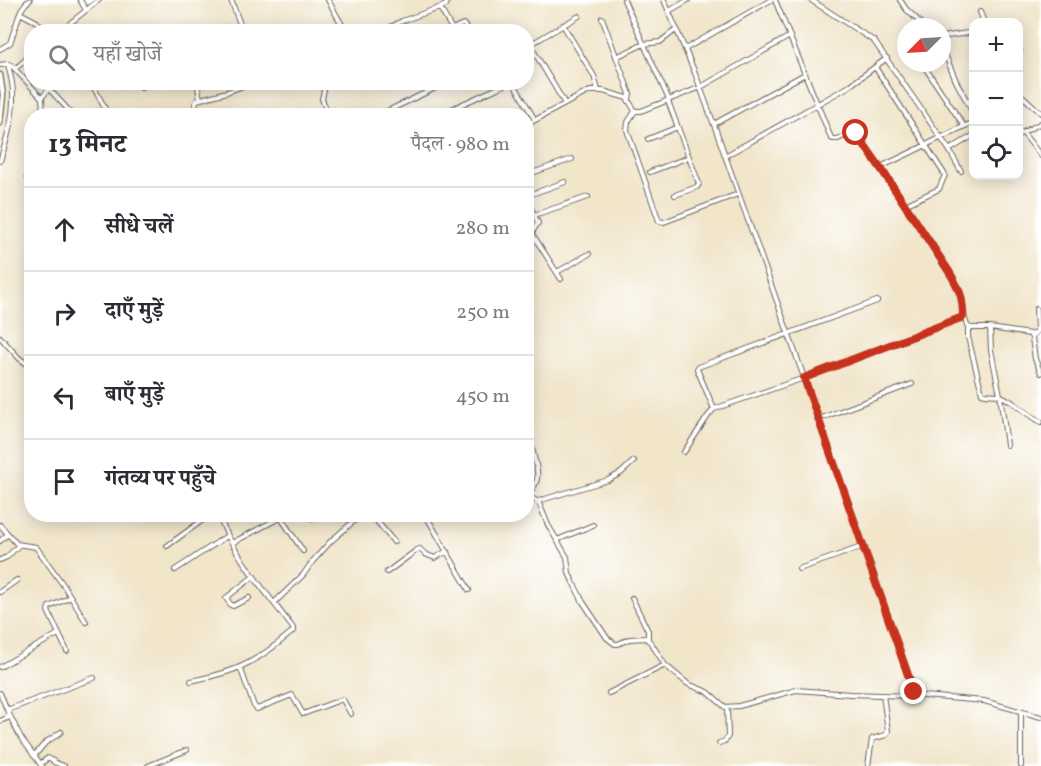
<!DOCTYPE html>
<html lang="hi">
<meta charset="utf-8">
<style>
:root{--surface:#fff;--page:#f7f7f7;--text:#2b2b33;--muted:#7c7c81;--line:#e1e1e2}
body{margin:0;font-family:Vollkorn,"Noto Serif Devanagari",serif;background:var(--page);color:var(--text)}
.controls{position:absolute;right:18px;top:18px;display:grid;overflow:hidden;border-radius:12px;box-shadow:0 3px 15px #0003}
.controls button{width:54px;height:54px;display:grid;place-items:center;padding:0;border:0;border-bottom:2px solid var(--line);background:var(--surface);color:var(--text);font:30px sans-serif}
.compass{position:absolute;left:897px;top:18px;width:54px;height:54px;border-radius:50%;background:var(--surface);box-shadow:0 3px 15px #0003;rotate:246deg}
.stop{position:absolute;width:18px;height:18px;margin:-14px;border:4px solid #c8321e;border-radius:50%;background:#fff}
.stop.end{background:#c8321e;border-color:#fff;box-shadow:0 2px 6px #0008}
.list{margin:0;padding:0;list-style:none}
h2{display:flex;justify-content:space-between;align-items:center;height:78px;margin:0;padding:0 24px;font-size:26px}
h2 small{font-size:20px;font-weight:400;color:var(--muted)}
.list li{display:grid;grid-template-columns:39px 1fr auto;gap:18px;align-items:center;box-sizing:border-box;height:84px;padding:0 24px;border-top:2px solid var(--line)}
.list b{display:block;font-size:22px;white-space:nowrap}
.list em{font-size:20px;font-style:normal;color:var(--muted)}
.icon{flex:none;width:33px;height:33px;fill:none;stroke:currentColor;stroke-width:2;stroke-linecap:round;stroke-linejoin:round}
.map{position:relative;flex:none;width:1041px;height:766px;overflow:hidden}
.search{position:absolute;background:var(--surface);box-shadow:0 3px 15px #0003;left:24px;top:24px;width:510px;height:66px;display:flex;align-items:center;gap:15px;box-sizing:border-box;padding:0 21px;border-radius:24px;color:var(--muted);font-size:22px}
.panel{position:absolute;background:var(--surface);box-shadow:0 3px 15px #0003;left:24px;top:108px;width:510px;height:414px;border-radius:24px}
.map>svg:first-child{display:block}
.lines{fill:none;stroke-linecap:round;stroke-linejoin:round}
.minor-casing{stroke:#676259;stroke-width:6}
.tertiary-casing{stroke:#676259;stroke-width:7}
.minor{stroke:#fff;stroke-width:4}
.tertiary{stroke:#fff;stroke-width:4.5}
.route{stroke:#c8321e;stroke-width:8}
</style>
<div class="map">
<svg width="1041" height="766" viewBox="0 0 1041 766">
<rect width="100%" height="100%" fill="#fff"/>
<filter id="ink" filterUnits="userSpaceOnUse"><feTurbulence type="fractalNoise" baseFrequency=".0167" numOctaves="2"/><feDisplacementMap in="SourceGraphic" scale="12" xChannelSelector="R" yChannelSelector="G"/><feConvolveMatrix kernelMatrix="1 2 1 2 8 2 1 2 1" color-interpolation-filters="sRGB"/></filter>
<filter id="wash" filterUnits="userSpaceOnUse"><feTurbulence type="fractalNoise" baseFrequency=".008" numOctaves="4" result="noise"/><feDisplacementMap in="SourceGraphic" scale="24" xChannelSelector="R" yChannelSelector="G"/><feGaussianBlur stdDeviation="1.35" result="paint"/><feColorMatrix in="noise" values="0 0 0 0 0 0 0 0 0 0 0 0 0 0 0 0 0 1.4 0 .05"/><feComposite in="paint" operator="in"/></filter>
<g filter="url(#wash)">
<rect width="100%" height="100%" fill="#f1e5ca"/>
</g>
<g filter="url(#ink)">
<g class="lines">
<g class="minor-casing">
<path id="minor" d="M80 0 86 10
M231 0 243 32
M328 0 346 32
M624 0 669 100
M775 0 831 138 833 139H838L852 132 858 135 931 243 959 289C965 302 961 315 968 327L972 328H990L1030 334 1032 338 1035 359 1041 373
M811 0 874 41 948 148 961 171
M900 0 906 9 925 27
M440 8 452 29 463 24 470 32
M669 11 688 0
M980 12 984 22
M20 13 37 22 45 32
M602 18 630 94 629 99
M563 25 594 76 598 90
M59 32 99 0
M311 32 327 27
M382 32 402 21 444 6 446 5 447 0
M942 37 974 32
M530 45 565 104
M526 47 579 16
M942 47 956 81 974 115
M0 49 10 43 21 10 26 3 30 0
M685 49 771 0
M1018 52 1020 51
M616 57 644 44 660 42 677 29
M922 63 964 126
M0 65 7 64 11 65 41 97 44 95 54 82
M875 67 945 175 939 189 905 205
M15 69 32 54
M91 82 109 116
M197 82 200 99
M321 82 324 90 322 99 329 116
M513 82 535 120
M141 87 152 82
M49 89 74 116
M1018 92 1041 113
M42 97 43 116
M668 101 699 184 697 187 675 195
M967 102 974 98
M635 111 628 122 627 130 659 221 664 222 738 194
M197 116 195 104 197 100 227 92 253 82
M377 116 448 82
M436 116 511 82
M714 124 805 74
M526 125 576 98 590 91H603L627 98 635 111H641L701 87 790 36
M1023 133 1041 156
M1018 135 1041 123
M648 139 678 127
M949 150 974 135
M725 156 848 87 887 58
M0 161C7 139 14 117 13 93 13 83 10 74 8 64
M880 167C912 153 942 136 974 122
M650 172 689 157
M526 175 572 159
M27 178 32 183
M526 196 565 182
M526 198 538 223 533 231V235L561 279
M534 215 588 197
M557 272 589 254
M968 327V337L982 393C988 396 994 393 1001 396 1014 401 1028 415 1041 422
M990 328 991 350 1000 395 1007 445
M1032 336 1037 331 1036 309
M0 337 19 358 32 368
M714 409 697 369 698 367 877 301
M819 419 912 384
M684 452 708 416 714 409 804 378 963 317
M526 494 539 503 548 525 567 557 569 573 573 582 583 602 607 638 615 644H618L629 639 646 638 651 643 665 665 688 684 708 692 725 707 739 706 796 690 850 694 911 696 914 693 864 546 717 133 695 73 664 0
M527 494C544 480 536 468 532 448
M538 501 608 480 621 473 634 461
M309 514 312 518
M371 514 394 542
M425 514 469 590
M281 518 303 551
M0 525 17 544 36 547 64 586 86 622
M557 540 593 525
M0 541 8 534
M232 543 287 514
M167 546 211 514
M0 560 7 557 19 545
M799 569 864 546
M175 570 227 536
M387 572 417 550 420 549 425 554 435 558 447 551
M0 592 17 580
M249 598 233 606 231 605 226 598 254 576
M632 598 648 631V640
M274 603 303 575 313 561 331 541 362 514
M67 651 48 611 49 607 71 597
M0 667 58 634
M240 667 254 706 257 709 292 695 303 714 340 700H343L351 714
M191 681C208 677 226 674 242 666 260 658 278 644 293 631V628C266 592 234 556 218 514
M0 693 8 712 21 738 42 766
M609 693 665 665
M912 695 984 701 1041 717
M7 710 94 678
M0 721 10 717
M719 743 725 741 728 736 727 707
M34 756 45 743 61 732
M40 764 48 758 56 763 64 766
M148 766 187 750
M868 766 872 739 886 735 888 731 883 695
M1021 766V712"/>
</g>
<g class="tertiary-casing">
<path id="tertiary" d="M0 75 3 95 0 123"/>
</g>
<use href="#minor" class="minor"/>
<use href="#tertiary" class="tertiary"/>
</g>
</g>
<g class="lines" filter="url(#ink)">
<path class="route" d="M856 133 882 170 950 273C960 290 963 298 963 317L804 378 914 692"/>
</g>
</svg>
<div class="controls">
<button>+</button>
<button>−</button>
<button><svg class="icon" aria-label="locate" viewBox="0 0 24 24"><circle cx="12" cy="12" r="6"/><path d="M12 2v4M12 18v4M2 12h4M18 12h4"/></svg></button>
</div>
<svg class="compass" viewBox="-18 -18 36 36"><path d="M0-13l5 13h-10z" fill="#e53935"/><path d="M0 13l5-13h-10z" fill="#7c7c81"/></svg>
<div class="stop" style="left:856px;top:133px"></div>
<div class="stop end" style="left:914px;top:692px"></div>
<div class="search"><svg class="icon" aria-label="search" viewBox="0 0 24 24"><circle cx="10" cy="10" r="6"/><path d="M15 15l6 6"/></svg>यहाँ खोजें</div>
<section class="panel">
<h2>13 मिनट<small>पैदल · 980 m</small></h2>
<ul class="list">
<li><svg class="icon" aria-label="ahead" viewBox="0 0 24 24"><path d="M12 20V5M6 11l6-6 6 6"/></svg><div><b>सीधे चलें</b></div><em>280 m</em></li>
<li><svg class="icon" aria-label="right" viewBox="0 0 24 24"><path d="M7 20v-9h11M14 6l5 5-5 5"/></svg><div><b>दाएँ मुड़ें</b></div><em>250 m</em></li>
<li><svg class="icon" aria-label="left" viewBox="0 0 24 24"><path d="M17 20v-9H6M10 6l-5 5 5 5"/></svg><div><b>बाएँ मुड़ें</b></div><em>450 m</em></li>
<li><svg class="icon" aria-label="arrive" viewBox="0 0 24 24"><path d="M6 21V4h12l-3 4 3 4H6"/></svg><div><b>गंतव्य पर पहुँचे</b></div></li>
</ul>
</section>
</div>
